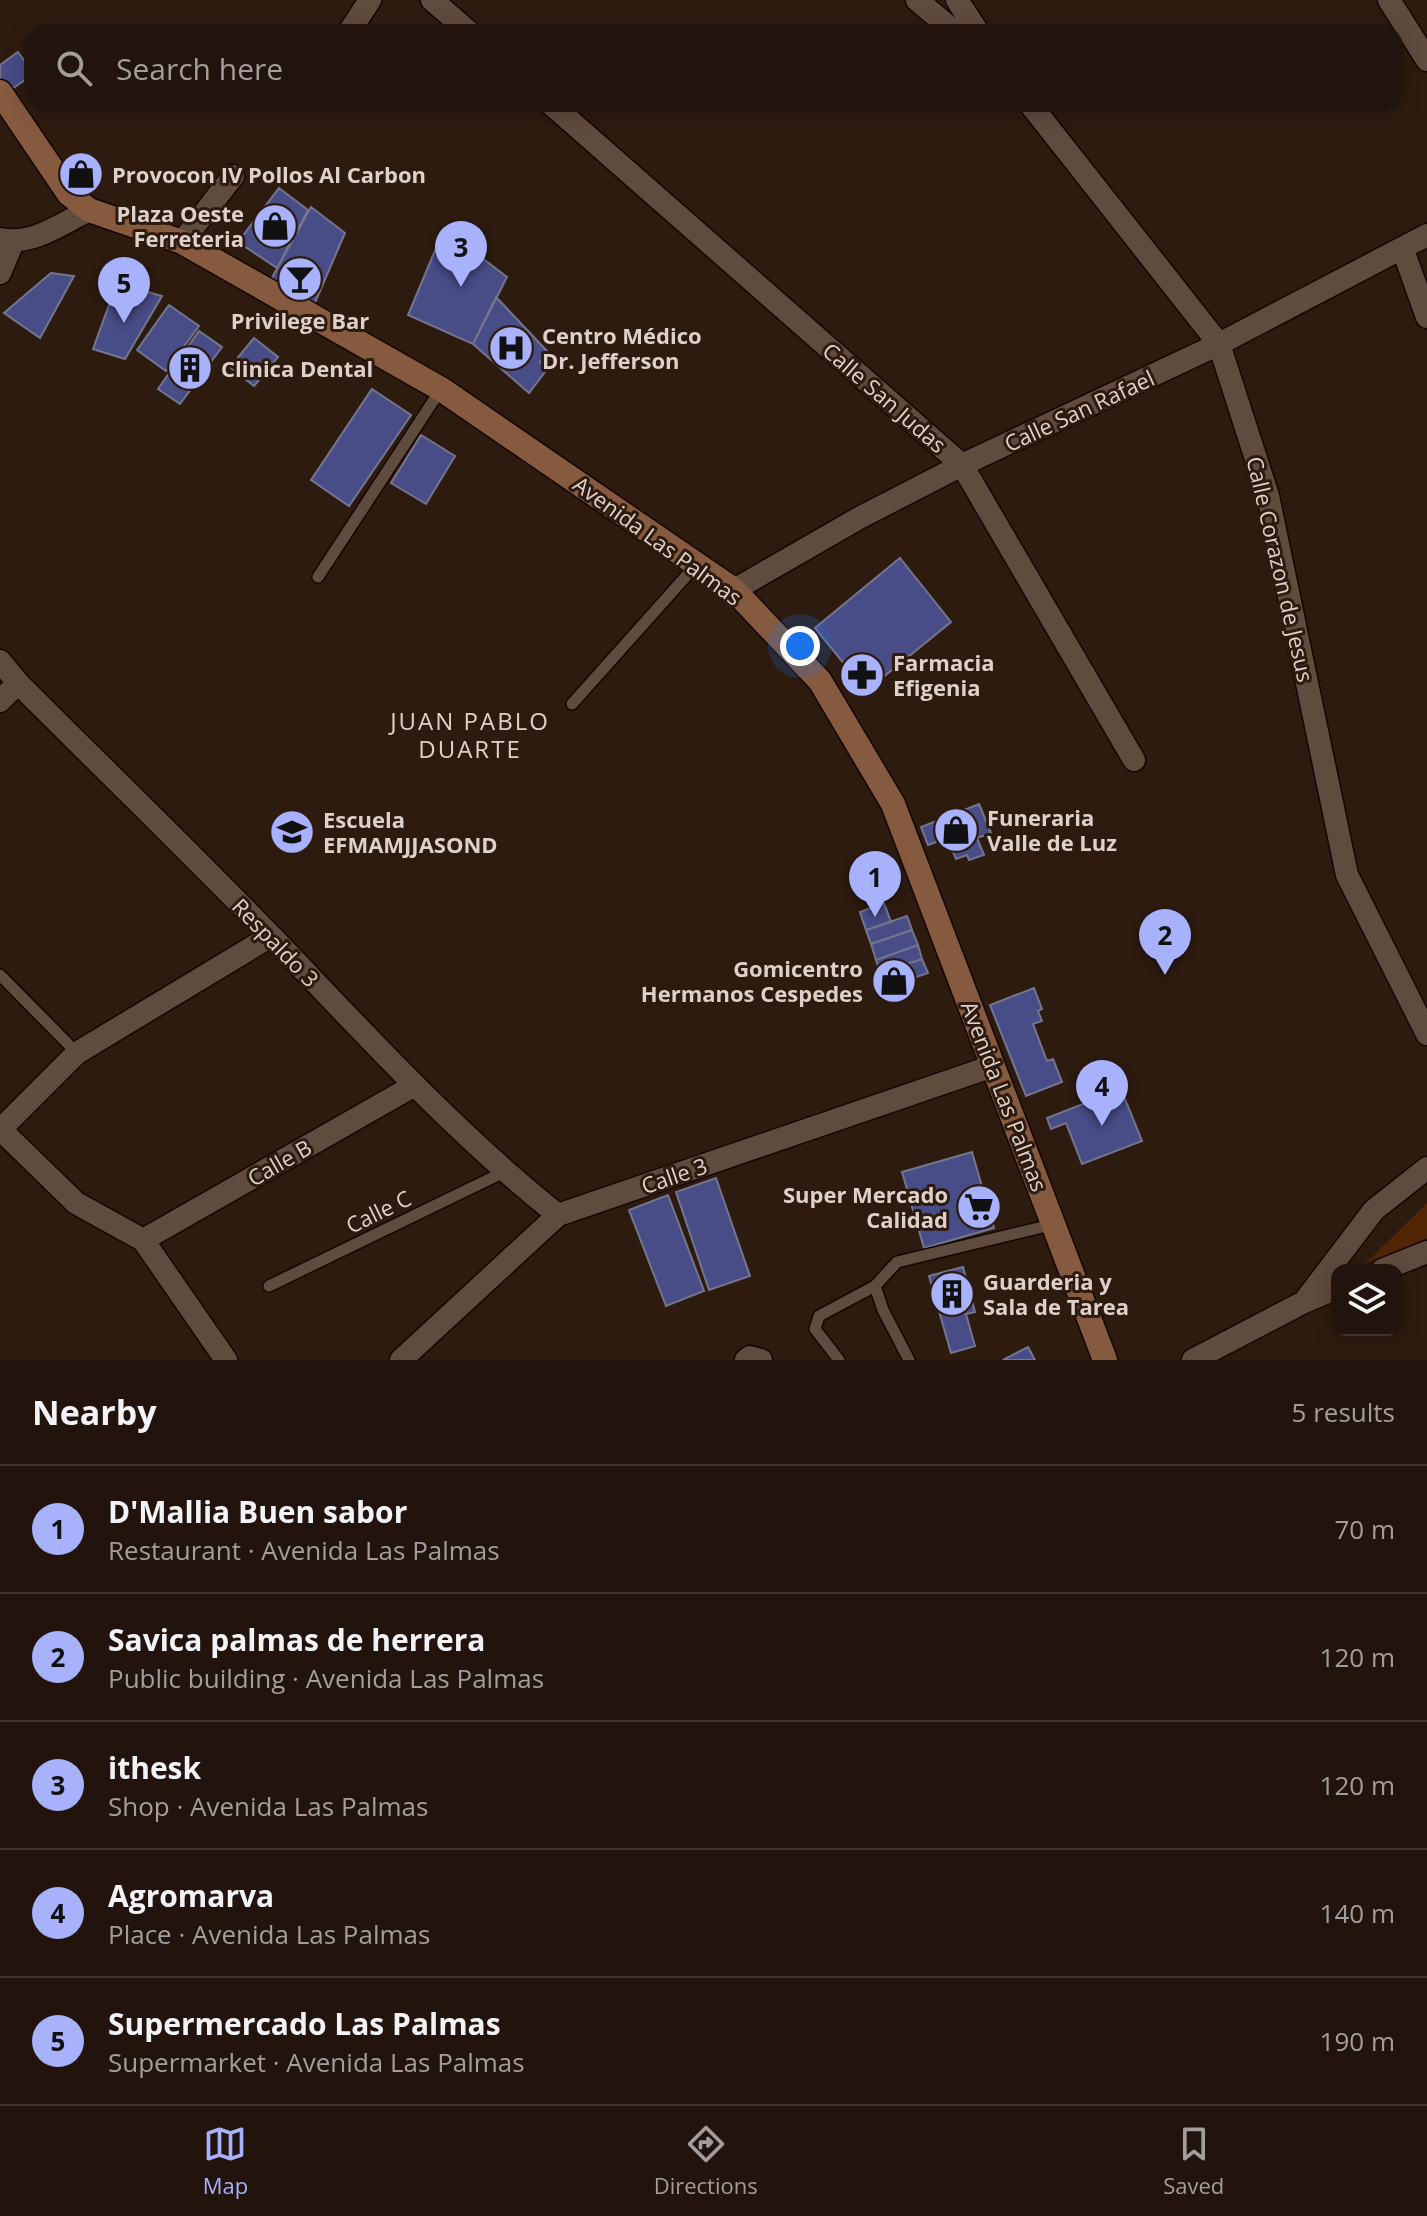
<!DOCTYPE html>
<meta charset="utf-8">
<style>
:root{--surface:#22140c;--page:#2e211a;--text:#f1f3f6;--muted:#a29e9d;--line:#3f332d;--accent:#a7b1fc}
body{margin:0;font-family:"Open Sans",sans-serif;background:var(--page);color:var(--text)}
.controls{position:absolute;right:24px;bottom:24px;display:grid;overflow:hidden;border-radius:16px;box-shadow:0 4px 20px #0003}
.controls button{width:72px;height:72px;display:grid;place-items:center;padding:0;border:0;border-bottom:2px solid var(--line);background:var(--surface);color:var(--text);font:40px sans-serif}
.you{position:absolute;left:800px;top:646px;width:28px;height:28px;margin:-20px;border:6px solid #fff;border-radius:50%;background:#1a73e8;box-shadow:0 0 0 12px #1a73e833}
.badge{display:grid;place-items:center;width:52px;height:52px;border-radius:50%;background:var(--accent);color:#111;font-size:26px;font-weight:700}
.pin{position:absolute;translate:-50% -66px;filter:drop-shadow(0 2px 4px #0008)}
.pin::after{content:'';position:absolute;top:42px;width:28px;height:24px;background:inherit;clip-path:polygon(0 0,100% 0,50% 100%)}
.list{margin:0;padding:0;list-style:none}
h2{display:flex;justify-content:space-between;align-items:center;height:104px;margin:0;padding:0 32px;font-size:34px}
h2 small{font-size:26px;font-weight:400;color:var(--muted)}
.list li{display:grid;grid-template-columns:52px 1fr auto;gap:24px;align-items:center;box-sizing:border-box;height:128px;padding:0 32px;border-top:2px solid var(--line)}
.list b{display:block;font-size:30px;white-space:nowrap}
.list p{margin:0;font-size:26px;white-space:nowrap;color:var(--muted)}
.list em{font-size:26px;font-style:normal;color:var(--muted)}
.icon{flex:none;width:44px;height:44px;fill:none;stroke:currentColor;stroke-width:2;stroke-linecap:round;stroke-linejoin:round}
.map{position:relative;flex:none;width:1427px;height:1360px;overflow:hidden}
.search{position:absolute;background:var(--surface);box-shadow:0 4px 20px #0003;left:24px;right:24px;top:24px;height:88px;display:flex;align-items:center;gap:20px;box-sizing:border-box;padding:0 28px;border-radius:24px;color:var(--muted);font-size:30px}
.sheet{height:744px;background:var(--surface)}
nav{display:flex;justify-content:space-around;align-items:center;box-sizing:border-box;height:112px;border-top:2px solid var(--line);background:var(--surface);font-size:22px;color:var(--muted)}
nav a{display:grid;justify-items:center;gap:4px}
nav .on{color:var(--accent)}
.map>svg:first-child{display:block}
.green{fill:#522605}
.building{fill:#484c87;stroke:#73768d;stroke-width:2}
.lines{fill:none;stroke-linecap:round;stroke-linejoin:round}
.lane-casing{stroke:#150600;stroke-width:14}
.street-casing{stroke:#150600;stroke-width:25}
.secondary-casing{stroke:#150600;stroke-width:27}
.lane{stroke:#604b3f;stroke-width:11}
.street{stroke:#604b3f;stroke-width:22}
.secondary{stroke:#865a3f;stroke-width:24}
.labels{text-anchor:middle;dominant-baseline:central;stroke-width:6;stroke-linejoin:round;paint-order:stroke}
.poi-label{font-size:22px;font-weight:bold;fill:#ded1ca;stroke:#2e1b10;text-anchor:start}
.street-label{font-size:22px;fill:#ded1ca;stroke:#2e1b10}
.neighbourhood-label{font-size:24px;letter-spacing:2px;fill:#ded1ca;stroke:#2e1b10}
</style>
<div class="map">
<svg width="1427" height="1360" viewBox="0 0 1427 1360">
<rect width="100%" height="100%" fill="#2e1b10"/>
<path class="green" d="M1427 1203V1238L1366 1263Z"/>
<path class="building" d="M18 52 32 71V75L5 94 0 88V65Z
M82 157 98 177 85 196 65 170Z
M279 188 308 210 277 268 238 242Z
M311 207 345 233 314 305 269 283Z
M444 229 507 277 473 344 408 315Z
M51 273 74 276 40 338 4 313Z
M117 283 162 296 125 359 93 349Z
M496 297 548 352 540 362 548 368 529 393 473 344Z
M169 305 199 326 166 371 137 350Z
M199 331 222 347 180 404 158 389Z
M254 338 278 357 254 386 230 367Z
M372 389 411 415 349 506 311 480Z
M421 435 455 456 426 504 391 483Z
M900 558 951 622 866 691 815 628Z
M979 804 991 833 977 838 984 855 969 860 967 855 956 859 947 838 928 845 921 827Z
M884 903 891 922 866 930 860 912Z
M907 916 912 930 871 944 866 930Z
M912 930 918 945 876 960 871 944Z
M918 945 922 959 880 973 876 960Z
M922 959 928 973 885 988 880 973Z
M1034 988 1042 1009 1038 1011 1042 1021 1033 1024 1047 1061 1053 1059 1062 1082 1026 1096 990 1005Z
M1121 1089 1142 1141 1082 1164 1066 1123 1051 1129 1047 1118Z
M972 1152 994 1228 924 1248 902 1172Z
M716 1178 750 1276 709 1290 676 1192Z
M668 1195 704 1291 666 1306 629 1210Z
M963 1267 975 1312 966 1314 975 1346 951 1353 929 1276Z
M1028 1347 1035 1360H1003Z"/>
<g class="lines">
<g class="lane-casing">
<path id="lane" d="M318 577 441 389
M572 704 697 564
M0 975 77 1053
M269 1286 504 1172
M875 1286 883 1310 909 1360
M839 1360 815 1329 819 1316 875 1286 897 1262 1055 1224"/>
</g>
<g class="street-casing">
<path id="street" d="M432 0 469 32
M917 0 955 32
M957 0 978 32
M1389 0 1427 60
M349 32 370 0
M551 104 962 465 1134 760
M1030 104 1219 344 1268 496 1347 875 1427 1034
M0 239C31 246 62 224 89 210
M182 242 233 176
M1403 250 1427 317
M0 273 13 242
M734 590 861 517 962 465 1219 344 1427 235
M0 661 18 683C104 769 191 853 275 940 366 1035 455 1133 558 1215
M0 701 18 683
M0 1129 76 1203 143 1240 226 1360
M0 1130 77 1053 271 936
M143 1240 415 1085
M1382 1270 1427 1252
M1304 1302 1374 1210 1427 1168
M401 1360 558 1215 993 1066
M746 1360 750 1357 761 1360
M1193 1360 1304 1302 1337 1288"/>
</g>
<g class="secondary-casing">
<path id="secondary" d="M0 92 69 194 89 210 182 242 441 389 734 590 820 681 893 804 1105 1360"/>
</g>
<use href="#lane" class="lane"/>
<use href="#street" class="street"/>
<use href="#secondary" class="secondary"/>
</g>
<defs>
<g id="shop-disc" transform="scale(2.3)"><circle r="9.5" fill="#a7b1fc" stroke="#2e1b10"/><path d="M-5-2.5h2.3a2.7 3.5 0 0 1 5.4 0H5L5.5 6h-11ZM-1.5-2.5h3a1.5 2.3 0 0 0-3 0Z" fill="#111"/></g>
<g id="bar-disc" transform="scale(2.3)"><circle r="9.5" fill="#a7b1fc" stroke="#2e1b10"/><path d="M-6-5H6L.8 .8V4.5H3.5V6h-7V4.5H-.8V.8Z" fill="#111"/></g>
<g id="hospital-disc" transform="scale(2.3)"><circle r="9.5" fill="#a7b1fc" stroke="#2e1b10"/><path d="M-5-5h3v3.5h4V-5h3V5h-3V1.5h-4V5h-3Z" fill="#111"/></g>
<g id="building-disc" transform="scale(2.3)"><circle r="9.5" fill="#a7b1fc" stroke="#2e1b10"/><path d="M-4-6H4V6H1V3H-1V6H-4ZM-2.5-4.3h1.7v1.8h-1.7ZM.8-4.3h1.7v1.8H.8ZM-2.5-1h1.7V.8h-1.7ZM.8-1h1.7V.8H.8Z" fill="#111"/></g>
<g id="pharmacy-disc" transform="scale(2.3)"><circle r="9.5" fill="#a7b1fc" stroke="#2e1b10"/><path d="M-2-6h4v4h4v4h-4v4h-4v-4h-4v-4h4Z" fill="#111"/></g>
<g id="school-disc" transform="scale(2.3)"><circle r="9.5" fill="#a7b1fc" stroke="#2e1b10"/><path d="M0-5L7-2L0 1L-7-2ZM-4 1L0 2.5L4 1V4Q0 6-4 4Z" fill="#111"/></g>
<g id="supermarket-disc" transform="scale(2.3)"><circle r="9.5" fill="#a7b1fc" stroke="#2e1b10"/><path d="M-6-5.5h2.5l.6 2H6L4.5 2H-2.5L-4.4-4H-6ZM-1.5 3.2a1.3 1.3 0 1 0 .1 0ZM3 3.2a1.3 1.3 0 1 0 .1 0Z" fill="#111"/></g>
</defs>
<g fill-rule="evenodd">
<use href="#shop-disc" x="81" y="174"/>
<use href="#shop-disc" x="275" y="226"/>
<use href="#bar-disc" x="300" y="279"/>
<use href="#hospital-disc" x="511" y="348"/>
<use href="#building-disc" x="190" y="368"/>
<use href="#pharmacy-disc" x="862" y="675"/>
<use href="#shop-disc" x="956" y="830"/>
<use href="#school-disc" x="292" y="832"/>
<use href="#shop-disc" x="894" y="981"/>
<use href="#supermarket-disc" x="979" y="1207"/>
<use href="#building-disc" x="952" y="1294"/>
</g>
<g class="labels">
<g class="poi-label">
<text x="112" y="174">Provocon IV Pollos Al Carbon</text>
<text x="244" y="213" text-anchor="end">Plaza Oeste<tspan x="244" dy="25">Ferreteria</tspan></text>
<text x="300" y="320" text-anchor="middle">Privilege Bar</text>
<text x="542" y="335">Centro Médico<tspan x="542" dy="25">Dr. Jefferson</tspan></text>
<text x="221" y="368">Clinica Dental</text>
<text x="893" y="662">Farmacia<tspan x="893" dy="25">Efigenia</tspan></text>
<text x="987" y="817">Funeraria<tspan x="987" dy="25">Valle de Luz</tspan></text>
<text x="323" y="819">Escuela<tspan x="323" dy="25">EFMAMJJASOND</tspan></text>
<text x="863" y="968" text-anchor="end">Gomicentro<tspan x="863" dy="25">Hermanos Cespedes</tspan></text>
<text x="948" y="1194" text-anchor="end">Super Mercado<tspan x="948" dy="25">Calidad</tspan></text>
<text x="983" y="1281">Guarderia y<tspan x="983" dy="25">Sala de Tarea</tspan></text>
</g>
<g class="street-label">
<text transform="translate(885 397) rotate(41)">Calle San Judas</text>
<text transform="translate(1079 410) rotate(-25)">Calle San Rafael</text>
<text transform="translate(658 540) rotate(36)">Avenida Las Palmas</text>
<text transform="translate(1281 569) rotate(77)">Calle Corazon de Jesus</text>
<text transform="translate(276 942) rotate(46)">Respaldo 3</text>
<text transform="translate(1005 1096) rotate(69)">Avenida Las Palmas</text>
<text transform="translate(279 1162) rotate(-30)">Calle B</text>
<text transform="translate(674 1175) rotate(-19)">Calle 3</text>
<text transform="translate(378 1211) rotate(-26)">Calle C</text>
</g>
<g class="neighbourhood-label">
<text x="470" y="720">JUAN PABLO<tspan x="470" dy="28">DUARTE</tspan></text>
</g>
</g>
</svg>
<div class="controls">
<button><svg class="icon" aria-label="layers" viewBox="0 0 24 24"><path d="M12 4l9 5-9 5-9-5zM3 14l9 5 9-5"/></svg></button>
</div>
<div class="you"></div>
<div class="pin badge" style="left:875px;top:917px">1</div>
<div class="pin badge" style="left:1165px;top:975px">2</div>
<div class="pin badge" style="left:461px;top:287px">3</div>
<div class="pin badge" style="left:1102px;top:1126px">4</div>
<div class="pin badge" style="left:124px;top:323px">5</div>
<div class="search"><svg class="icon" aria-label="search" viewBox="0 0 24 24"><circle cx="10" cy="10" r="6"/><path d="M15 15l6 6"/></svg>Search here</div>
</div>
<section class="sheet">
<h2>Nearby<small>5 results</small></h2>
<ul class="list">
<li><span class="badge">1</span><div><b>D'Mallia Buen sabor</b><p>Restaurant · Avenida Las Palmas</p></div><em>70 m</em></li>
<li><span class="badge">2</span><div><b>Savica palmas de herrera</b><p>Public building · Avenida Las Palmas</p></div><em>120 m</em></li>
<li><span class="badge">3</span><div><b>ithesk</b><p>Shop · Avenida Las Palmas</p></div><em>120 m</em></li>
<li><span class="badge">4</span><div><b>Agromarva</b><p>Place · Avenida Las Palmas</p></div><em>140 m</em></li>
<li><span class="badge">5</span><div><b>Supermercado Las Palmas</b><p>Supermarket · Avenida Las Palmas</p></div><em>190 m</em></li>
</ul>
</section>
<nav>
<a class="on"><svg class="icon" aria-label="map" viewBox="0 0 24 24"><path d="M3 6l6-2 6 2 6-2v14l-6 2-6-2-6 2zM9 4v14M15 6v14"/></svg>Map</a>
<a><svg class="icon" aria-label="directions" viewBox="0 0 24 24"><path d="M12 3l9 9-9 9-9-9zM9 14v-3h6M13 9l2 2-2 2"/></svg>Directions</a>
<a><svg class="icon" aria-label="saved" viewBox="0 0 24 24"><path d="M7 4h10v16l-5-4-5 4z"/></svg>Saved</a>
</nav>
